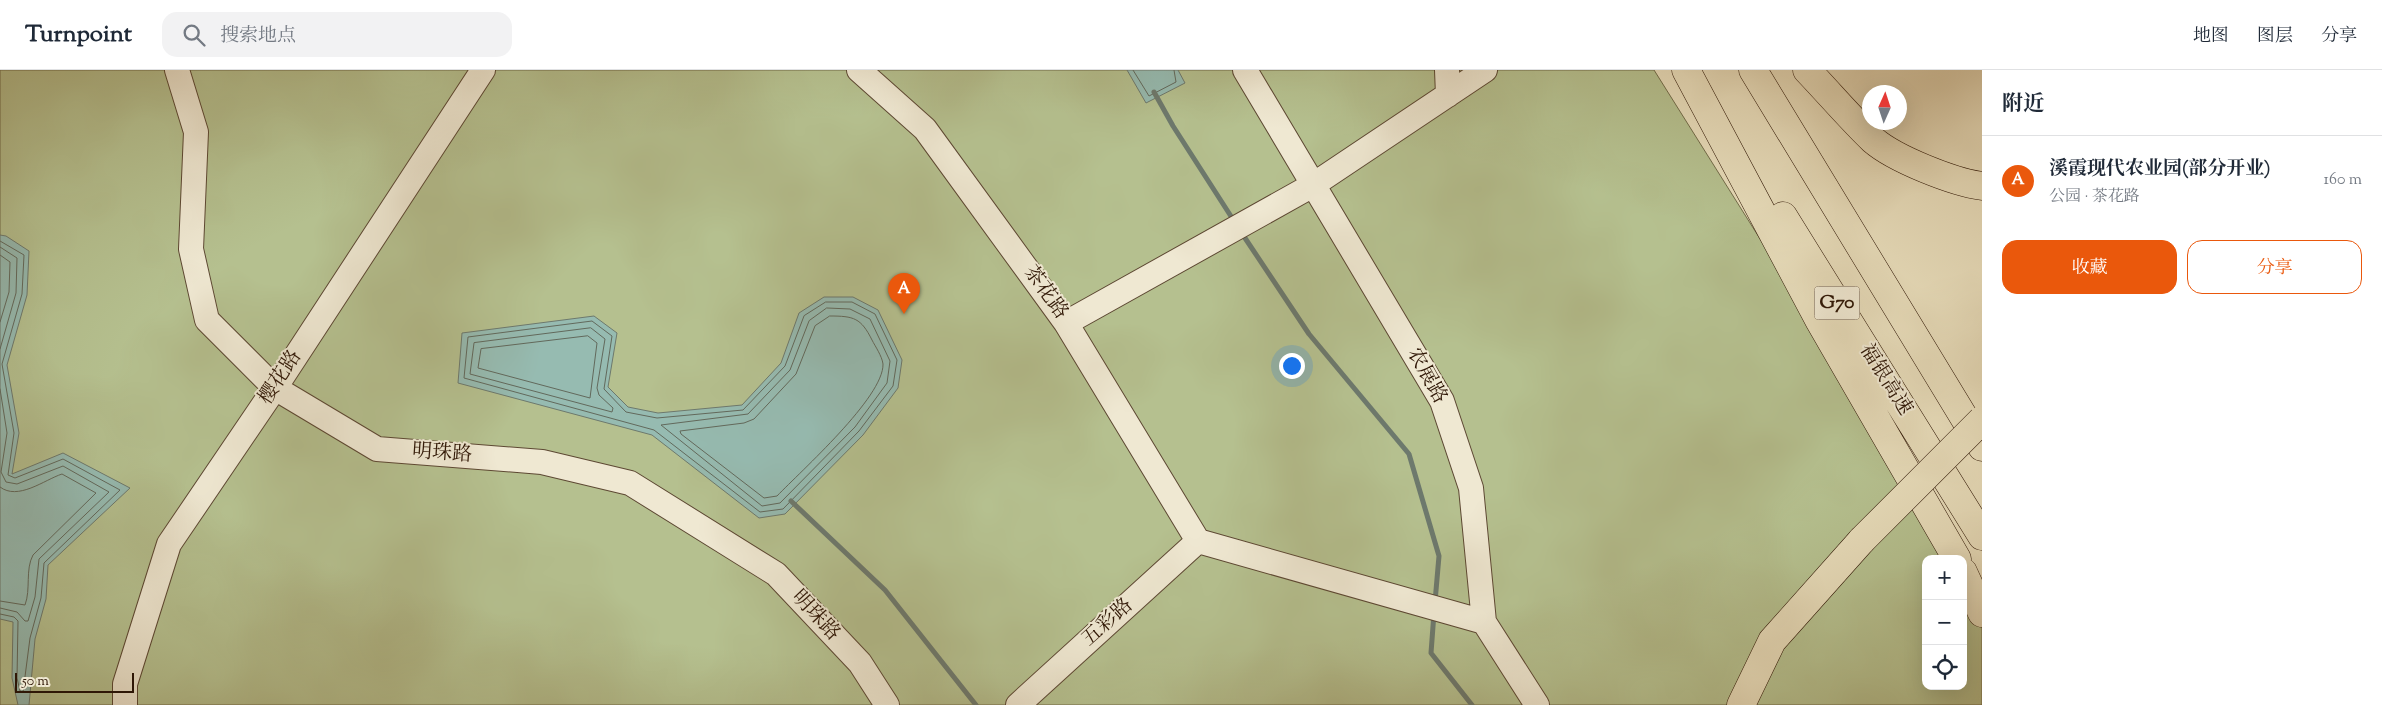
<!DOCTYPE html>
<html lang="zh">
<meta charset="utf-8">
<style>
:root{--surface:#fff;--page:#f2f2f3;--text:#1f2937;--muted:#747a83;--line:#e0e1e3;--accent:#ea580c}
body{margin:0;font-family:"Sorts Mill Goudy","Noto Serif SC",serif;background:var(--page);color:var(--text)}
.controls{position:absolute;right:15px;bottom:15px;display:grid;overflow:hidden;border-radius:10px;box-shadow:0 5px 20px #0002}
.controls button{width:45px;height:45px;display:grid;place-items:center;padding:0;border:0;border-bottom:1px solid var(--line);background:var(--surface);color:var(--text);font:25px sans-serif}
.compass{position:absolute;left:1862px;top:15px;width:45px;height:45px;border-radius:50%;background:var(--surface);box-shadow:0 5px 20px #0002;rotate:3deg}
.scale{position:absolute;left:15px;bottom:12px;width:119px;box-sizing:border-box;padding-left:5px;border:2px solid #2f1706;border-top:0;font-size:14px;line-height:18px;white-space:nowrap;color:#2f1706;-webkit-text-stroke:4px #efe8d2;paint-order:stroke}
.you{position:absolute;left:1291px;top:295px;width:18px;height:18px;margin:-12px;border:4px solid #fff;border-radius:50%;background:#1a73e8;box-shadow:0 0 0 8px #1a73e833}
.badge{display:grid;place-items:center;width:32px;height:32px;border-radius:50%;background:var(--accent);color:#fff;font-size:16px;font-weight:700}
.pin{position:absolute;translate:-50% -41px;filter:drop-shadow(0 1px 2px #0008)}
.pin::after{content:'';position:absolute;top:26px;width:18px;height:15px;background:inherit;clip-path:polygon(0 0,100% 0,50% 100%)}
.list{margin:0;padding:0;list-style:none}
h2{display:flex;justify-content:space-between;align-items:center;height:65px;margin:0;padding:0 20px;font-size:21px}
h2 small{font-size:16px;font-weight:400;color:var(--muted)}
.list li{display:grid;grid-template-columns:32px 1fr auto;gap:15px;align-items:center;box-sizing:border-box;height:90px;padding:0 20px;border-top:1px solid var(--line)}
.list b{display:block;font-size:19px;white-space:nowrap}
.list p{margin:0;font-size:16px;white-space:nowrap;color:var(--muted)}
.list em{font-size:16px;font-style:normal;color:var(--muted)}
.actions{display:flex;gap:10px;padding:15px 20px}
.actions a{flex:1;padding:11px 0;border:1px solid var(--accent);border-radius:15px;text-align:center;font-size:18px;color:var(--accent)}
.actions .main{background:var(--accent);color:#fff}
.icon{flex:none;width:28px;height:28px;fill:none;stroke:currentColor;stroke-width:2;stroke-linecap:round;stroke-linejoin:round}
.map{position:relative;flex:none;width:1982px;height:635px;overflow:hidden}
header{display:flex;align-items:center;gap:30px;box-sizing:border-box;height:70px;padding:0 25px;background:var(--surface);border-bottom:1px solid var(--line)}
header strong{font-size:24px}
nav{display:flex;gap:28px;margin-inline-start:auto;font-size:18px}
.search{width:350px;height:45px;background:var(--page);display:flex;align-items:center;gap:12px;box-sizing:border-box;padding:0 18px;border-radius:15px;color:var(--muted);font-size:19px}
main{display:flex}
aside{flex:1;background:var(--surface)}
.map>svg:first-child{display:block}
.green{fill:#b5c08f;stroke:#726c4a}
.water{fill:#96bbb1;stroke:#6d796d}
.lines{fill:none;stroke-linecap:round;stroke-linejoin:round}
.shore{stroke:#62695c;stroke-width:1}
.stream{stroke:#6d796d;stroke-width:5}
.minor-casing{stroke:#5d4833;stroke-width:26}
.highway-casing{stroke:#2f1706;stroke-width:29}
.minor{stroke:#efe8d2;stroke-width:24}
.highway{stroke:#e6dbb9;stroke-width:28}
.highway-bridge-casing{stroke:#2f1706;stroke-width:29;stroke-linecap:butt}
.highway-bridge{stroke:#e6dbb9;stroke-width:28}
.labels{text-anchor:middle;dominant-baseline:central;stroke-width:4;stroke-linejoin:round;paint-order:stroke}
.shield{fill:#efe8d2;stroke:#695643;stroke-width:1}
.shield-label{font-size:19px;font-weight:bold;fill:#2f1706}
.street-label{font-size:20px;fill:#2f1706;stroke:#efe8d2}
</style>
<header>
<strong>Turnpoint</strong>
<div class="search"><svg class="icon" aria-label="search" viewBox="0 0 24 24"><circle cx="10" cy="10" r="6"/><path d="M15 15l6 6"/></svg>搜索地点</div>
<nav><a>地图</a><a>图层</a><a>分享</a></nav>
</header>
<main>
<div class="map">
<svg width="1982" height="635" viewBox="0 0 1982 635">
<rect width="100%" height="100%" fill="#e6dbb9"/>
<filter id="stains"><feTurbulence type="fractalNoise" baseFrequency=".004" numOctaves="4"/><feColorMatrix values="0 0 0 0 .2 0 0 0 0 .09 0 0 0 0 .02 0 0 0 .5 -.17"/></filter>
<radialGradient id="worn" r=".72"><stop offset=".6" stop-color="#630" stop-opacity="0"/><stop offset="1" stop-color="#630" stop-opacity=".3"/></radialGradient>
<path class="green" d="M0 0H1654L1961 489H1926V616H1963V492L1982 521V635H0Z"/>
<path class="water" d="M1127 0H1178L1185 13 1146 33Z
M0 165 6 166 29 181 27 225 7 295 19 363 12 404 63 383 130 418 48 495 46 529 35 569 29 635H18L12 608 13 552 0 549Z
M824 227H853L878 240 902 290 898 318 863 365 785 444 759 448 652 365 458 313 462 263 594 246 617 263 608 317 628 337 658 343 742 335 781 293 799 243Z"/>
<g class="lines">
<path class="shore" d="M1133 0 1149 26 1176 12 1174 0
M0 171 24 185 22 224 2 294 14 363 8 405 15 408 63 389 120 420 44 493 41 528 30 568 23 622 20 621 17 608 18 551 14 547 0 544
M0 177 17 188 16 223 0 279
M0 185 10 192 9 222 0 252
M826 232H852L875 244 897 290 893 316 859 361 783 439 760 442 654 360 464 308 468 267 592 251 612 266 604 319 626 342 657 348 743 340 785 296 804 246Z
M827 238 850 239 870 249 890 291 887 313 855 357 780 433 762 436 661 355 748 344 790 300 809 251Z
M830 246C854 246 861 248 872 270 875 276 882 286 883 294 884 327 801 401 777 426L764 428 681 364 680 361 744 353 754 349 796 304 815 256Z
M591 258 605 269 597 318 599 325 613 338 612 342 470 304 474 273Z
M588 266 597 273 590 328 478 298 481 279Z
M0 319 7 363 1 402 6 412 17 414 63 396 109 422 39 489 35 527 28 551H25L17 542 0 538
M0 417C18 431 44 410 62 404L96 423 33 485C25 500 31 519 25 535L0 531"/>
<path class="stream" d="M1154 22 1173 56 1234 151
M1241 162 1309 264 1409 384 1439 486 1435 532
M791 431 885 520 976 635
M1434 543 1431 583 1472 635"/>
<g class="minor-casing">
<path id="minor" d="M177 0 196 62 191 179 207 250 275 318 377 379 542 392 630 413 776 504 860 593 887 635
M859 0 925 59 1066 253 1198 471
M1245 0 1442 331 1471 418 1484 552 1537 635
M1447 0 1448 25
M1066 253 1313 115 1485 0
M1198 471 1484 552
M125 635V614L169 474 275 318 483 0
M1018 635 1198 471"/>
</g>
<g class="highway-casing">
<path id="highway" d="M1686 0 1819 250 1957 489
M1753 0 1982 377
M1807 0C1829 23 1850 48 1873 70 1895 89 1953 112 1982 116
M1783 146 1982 466
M1963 502 1982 543
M1741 635 1772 571 1862 470"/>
</g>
<use href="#minor" class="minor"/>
<use href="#highway" class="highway"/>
<g class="highway-bridge-casing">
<path id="highway-bridge" d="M1862 470 1982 350"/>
</g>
<use href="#highway-bridge" class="highway-bridge"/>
</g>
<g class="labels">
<rect class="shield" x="1814.5" y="216.5" width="45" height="33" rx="4"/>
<g class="shield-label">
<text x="1837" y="233">G70</text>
</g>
<g class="street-label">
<text transform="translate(1045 223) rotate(54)">茶花路</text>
<text transform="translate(1426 306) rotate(61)">农展路</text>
<text transform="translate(281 308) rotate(-57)">樱花路</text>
<text transform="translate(1885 310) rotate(58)">福银高速</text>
<text transform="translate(442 384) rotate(4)">明珠路</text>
<text transform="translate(815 546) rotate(47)">明珠路</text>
<text transform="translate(1108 553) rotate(-42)">五彩路</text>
</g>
</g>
<rect width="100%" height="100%" filter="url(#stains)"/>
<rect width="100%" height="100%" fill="url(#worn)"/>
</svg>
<div class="controls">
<button>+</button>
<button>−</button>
<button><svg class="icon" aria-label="locate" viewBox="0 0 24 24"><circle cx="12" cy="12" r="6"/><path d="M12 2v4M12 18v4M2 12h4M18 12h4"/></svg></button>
</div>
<svg class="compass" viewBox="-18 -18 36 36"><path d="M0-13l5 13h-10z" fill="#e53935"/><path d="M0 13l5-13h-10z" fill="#747a83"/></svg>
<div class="scale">50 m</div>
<div class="you"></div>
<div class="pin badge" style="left:904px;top:244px">A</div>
</div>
<aside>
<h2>附近<small></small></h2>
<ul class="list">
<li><span class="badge">A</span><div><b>溪霞现代农业园(部分开业)</b><p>公园 · 茶花路</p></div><em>160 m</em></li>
</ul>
<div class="actions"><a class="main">收藏</a><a>分享</a></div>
</aside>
</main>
